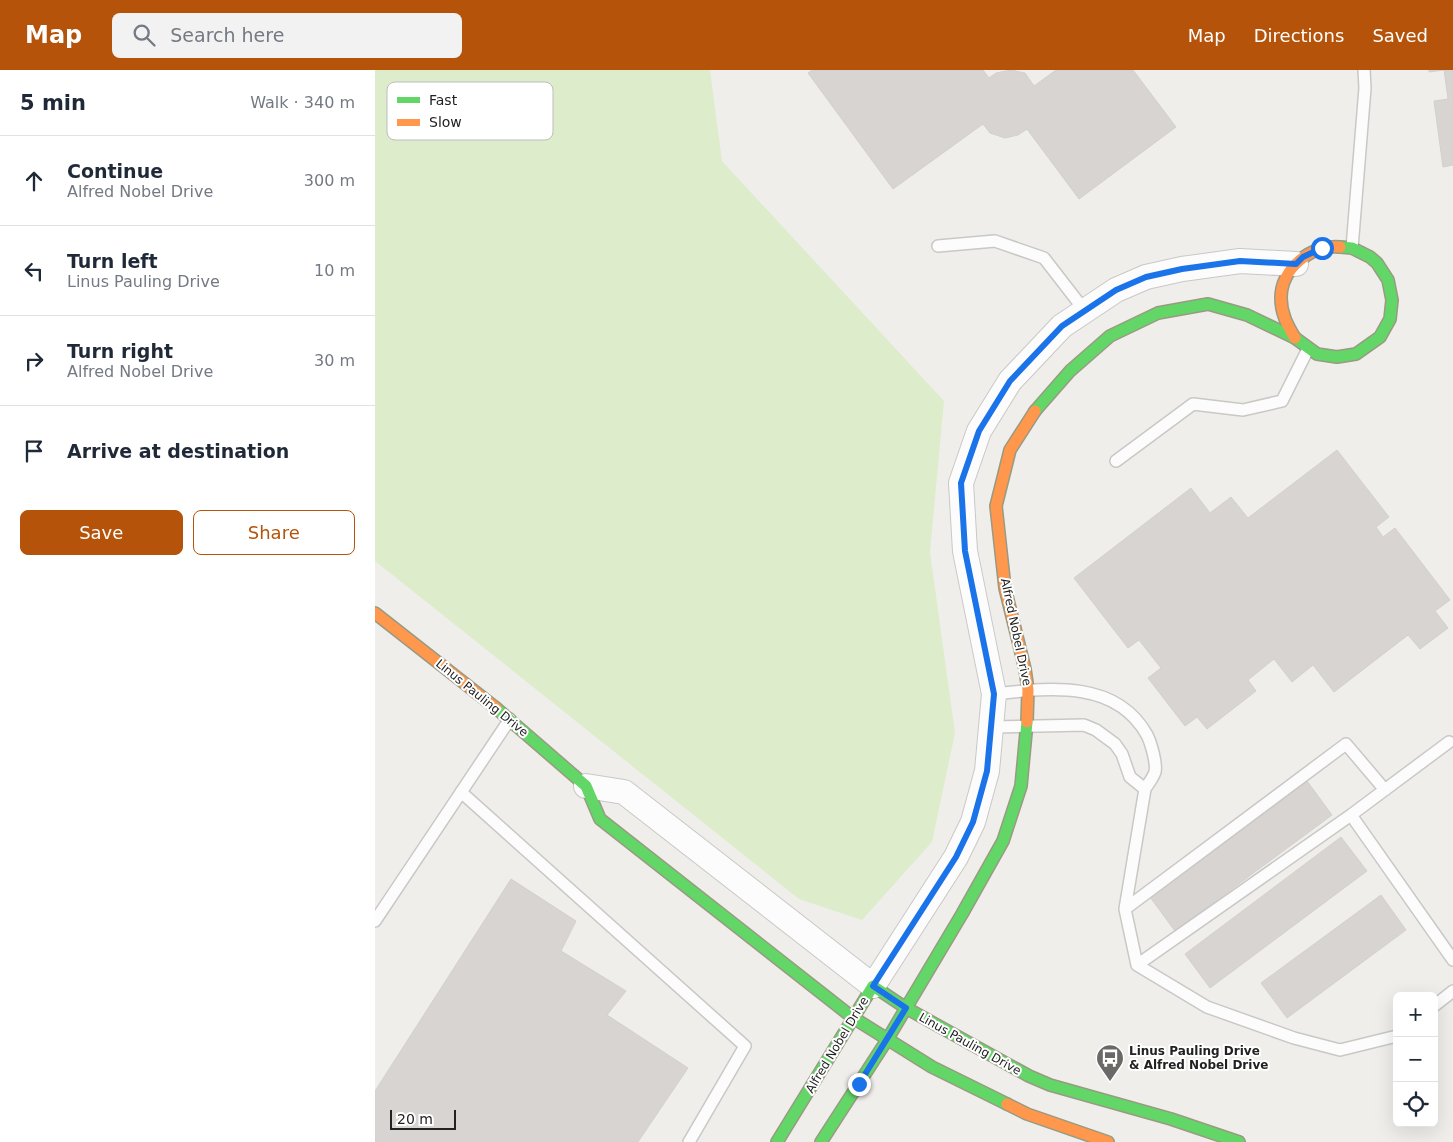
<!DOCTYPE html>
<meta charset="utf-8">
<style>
:root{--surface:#fff;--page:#f2f2f3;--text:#1f2937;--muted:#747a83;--line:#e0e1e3;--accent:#b45309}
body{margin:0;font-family:"DejaVu Sans",sans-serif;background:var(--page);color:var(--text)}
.controls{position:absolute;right:15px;bottom:15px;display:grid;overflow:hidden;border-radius:8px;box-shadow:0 5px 20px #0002}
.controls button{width:45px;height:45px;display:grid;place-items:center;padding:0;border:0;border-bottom:1px solid var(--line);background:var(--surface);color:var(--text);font:25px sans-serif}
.scale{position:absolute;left:15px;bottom:12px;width:66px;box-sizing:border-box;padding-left:5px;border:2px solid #222;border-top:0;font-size:14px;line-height:18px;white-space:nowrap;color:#222;-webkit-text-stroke:4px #fff;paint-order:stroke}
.stop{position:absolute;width:15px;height:15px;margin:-11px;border:4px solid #1a73e8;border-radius:50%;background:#fff}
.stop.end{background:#1a73e8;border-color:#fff;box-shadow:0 1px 5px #0008}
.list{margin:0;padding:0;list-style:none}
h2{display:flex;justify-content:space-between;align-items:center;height:65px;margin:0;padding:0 20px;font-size:21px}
h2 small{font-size:16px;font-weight:400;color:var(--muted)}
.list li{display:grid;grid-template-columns:32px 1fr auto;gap:15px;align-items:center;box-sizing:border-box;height:90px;padding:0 20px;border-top:1px solid var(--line)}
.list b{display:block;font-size:19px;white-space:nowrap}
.list p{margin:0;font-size:16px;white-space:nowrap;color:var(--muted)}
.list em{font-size:16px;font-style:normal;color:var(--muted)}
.actions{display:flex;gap:10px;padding:15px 20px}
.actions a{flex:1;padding:11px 0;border:1px solid var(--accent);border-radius:8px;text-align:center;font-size:18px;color:var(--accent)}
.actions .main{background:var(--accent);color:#fff}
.icon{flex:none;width:28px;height:28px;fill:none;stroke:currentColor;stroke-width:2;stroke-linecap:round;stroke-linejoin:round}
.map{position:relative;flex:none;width:1078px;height:1072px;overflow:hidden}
header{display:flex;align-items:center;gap:30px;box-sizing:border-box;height:70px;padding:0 25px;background:var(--accent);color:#fff}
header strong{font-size:24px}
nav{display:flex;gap:28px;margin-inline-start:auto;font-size:18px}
.search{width:350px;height:45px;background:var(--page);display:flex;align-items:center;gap:12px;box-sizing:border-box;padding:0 18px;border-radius:8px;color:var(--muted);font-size:19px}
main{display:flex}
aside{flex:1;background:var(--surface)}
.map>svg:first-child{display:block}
.grass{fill:#ddeccb}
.building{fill:#d7d4d2;stroke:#d3d0cc}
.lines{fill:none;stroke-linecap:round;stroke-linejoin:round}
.lane-casing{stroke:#c9c8c7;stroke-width:14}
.street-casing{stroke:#c9c8c7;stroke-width:26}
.fast-casing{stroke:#999a82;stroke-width:14}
.slow-casing{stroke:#999a82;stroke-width:14}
.lane{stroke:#fdfcfc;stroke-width:11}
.street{stroke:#fdfcfc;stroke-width:24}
.fast{stroke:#63d668;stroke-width:11}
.slow{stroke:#ff974d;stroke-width:11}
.route{stroke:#1a73e8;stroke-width:6}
.labels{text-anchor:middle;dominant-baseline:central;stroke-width:4;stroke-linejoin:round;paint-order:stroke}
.street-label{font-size:12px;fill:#222;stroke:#fff}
.poi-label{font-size:12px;font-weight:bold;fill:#222;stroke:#fff;text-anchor:start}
.key{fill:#fff;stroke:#bdbdbd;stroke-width:1}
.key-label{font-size:14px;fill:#222}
</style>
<header>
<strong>Map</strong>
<div class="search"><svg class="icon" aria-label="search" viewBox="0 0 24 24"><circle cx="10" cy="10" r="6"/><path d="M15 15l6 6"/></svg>Search here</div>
<nav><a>Map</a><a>Directions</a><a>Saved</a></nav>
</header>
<main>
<aside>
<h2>5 min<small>Walk · 340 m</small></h2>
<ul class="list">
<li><svg class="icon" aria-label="ahead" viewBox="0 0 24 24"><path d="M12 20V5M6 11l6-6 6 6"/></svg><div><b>Continue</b><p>Alfred Nobel Drive</p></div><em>300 m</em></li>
<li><svg class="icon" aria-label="left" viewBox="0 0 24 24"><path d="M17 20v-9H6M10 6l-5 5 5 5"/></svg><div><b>Turn left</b><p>Linus Pauling Drive</p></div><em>10 m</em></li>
<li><svg class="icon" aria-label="right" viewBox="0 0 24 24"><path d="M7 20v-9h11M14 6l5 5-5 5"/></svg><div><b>Turn right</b><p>Alfred Nobel Drive</p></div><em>30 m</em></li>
<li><svg class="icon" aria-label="arrive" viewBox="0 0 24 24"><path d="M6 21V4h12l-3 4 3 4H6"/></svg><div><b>Arrive at destination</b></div></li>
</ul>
<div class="actions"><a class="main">Save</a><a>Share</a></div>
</aside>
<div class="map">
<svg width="1078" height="1072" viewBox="0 0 1078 1072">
<rect width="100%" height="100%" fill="#f0eeeb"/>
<path class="grass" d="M0 0H335L347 91 569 331 555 482 580 663 557 772 487 850 424 829 0 491Z"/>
<path class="building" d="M437 0H608L614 8 621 3 636 0 650 3 659 16 681 0H758L801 57 704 129 652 59 643 65 630 68 615 63 608 54 518 119 433 3Z
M1054 0H1078V95L1068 97 1059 31 1073 29 1069 0 1054 2Z
M962 380 1014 447 1001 457 1008 467 1020 458 1075 530 1060 541 1073 558 1045 579 1033 565 959 622 938 595 917 612 899 589 873 610 881 621 832 659 822 647 810 656 773 608 786 598 764 570 753 578 699 508 816 418 835 443 856 427 873 448Z
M932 711 957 745 800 861 775 827Z
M966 767 992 801 835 918 810 884Z
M136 809 201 851 186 881 251 921 232 945 313 998 263 1072H0V1021Z
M1006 825 1031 860 912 948 886 913Z"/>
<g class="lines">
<g class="lane-casing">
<path id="lane" d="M563 176 620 171 669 188 710 241
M977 178 990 18 989 0
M741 391 818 334 868 340 907 331 933 279
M616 657 709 655 721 660 740 674 747 684 755 707 770 719C773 714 778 708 780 702 782 694 776 673 772 665 741 609 673 618 619 624
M770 719 750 839 762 895 832 937 919 968 965 980 1022 966
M86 722 370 976 314 1072
M976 745 1074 672
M750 839 971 674 1010 720
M0 851 135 649
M762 895 976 745 1078 890
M1059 936 1078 921"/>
</g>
<g class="street-casing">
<path id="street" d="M211 716 249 722 498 916 581 787 598 752 612 701 619 624 590 481 586 413 604 361 635 311 687 256 741 220 771 207 807 199 865 191 921 194"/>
</g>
<g class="fast-casing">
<path id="fast" d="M660 341 695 301 735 266 783 243 833 234 872 245 920 268 942 284 962 287 981 284 1005 267 1015 249 1017 230 1013 210 1002 193 995 187 977 178 965 177
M121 638 211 716 225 749 477 947 557 997 632 1034
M402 1072 498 916 531 938 654 1006 675 1015 796 1049 864 1072
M446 1072 512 970 587 844 628 771 646 716 652 652"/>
</g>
<g class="slow-casing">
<path id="slow" d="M920 268C912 255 906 243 906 228 906 198 937 174 965 177
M0 543 121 638
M652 652 653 620 650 599 630 518 621 436 635 380 660 341
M632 1034 652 1044 733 1072"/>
</g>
<use href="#lane" class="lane"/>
<use href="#street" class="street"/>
<use href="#fast" class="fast"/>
<use href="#slow" class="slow"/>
</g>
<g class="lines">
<path class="route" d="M484 1014 531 938 498 916 581 787 598 752 612 701 619 624 590 481 586 413 604 361 635 311 687 256 741 220 771 207 807 199 865 191 921 194 928 187 947 178"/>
</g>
<defs>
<g id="bus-pin" transform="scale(1.4375)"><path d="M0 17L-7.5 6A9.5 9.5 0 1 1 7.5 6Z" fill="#6a6968" stroke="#fff"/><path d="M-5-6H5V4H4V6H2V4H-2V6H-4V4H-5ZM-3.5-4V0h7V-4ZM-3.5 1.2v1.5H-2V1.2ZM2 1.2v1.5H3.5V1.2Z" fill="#fff"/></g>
</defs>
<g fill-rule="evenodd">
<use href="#bus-pin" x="735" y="988"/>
</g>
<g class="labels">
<g class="street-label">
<text transform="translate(641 562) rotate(78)">Alfred Nobel Drive</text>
<text transform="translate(107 628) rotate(39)">Linus Pauling Drive</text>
<text transform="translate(595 974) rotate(29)">Linus Pauling Drive</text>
<text transform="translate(462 975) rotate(-59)">Alfred Nobel Drive</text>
</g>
<g class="poi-label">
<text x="754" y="981">Linus Pauling Drive<tspan x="754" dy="14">&amp; Alfred Nobel Drive</tspan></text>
</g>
</g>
<rect x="12" y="12" width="166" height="58" rx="8" class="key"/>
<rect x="22" y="27" width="23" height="6" fill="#63d668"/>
<rect x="22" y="49" width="23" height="7" fill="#ff974d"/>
<g class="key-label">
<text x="54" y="35">Fast</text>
<text x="54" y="57">Slow</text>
</g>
</svg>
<div class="controls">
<button>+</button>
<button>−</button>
<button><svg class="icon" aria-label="locate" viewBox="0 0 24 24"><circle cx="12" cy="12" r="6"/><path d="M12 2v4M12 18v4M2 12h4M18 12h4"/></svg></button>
</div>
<div class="scale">20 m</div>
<div class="stop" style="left:947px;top:178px"></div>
<div class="stop end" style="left:484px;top:1014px"></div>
</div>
</main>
